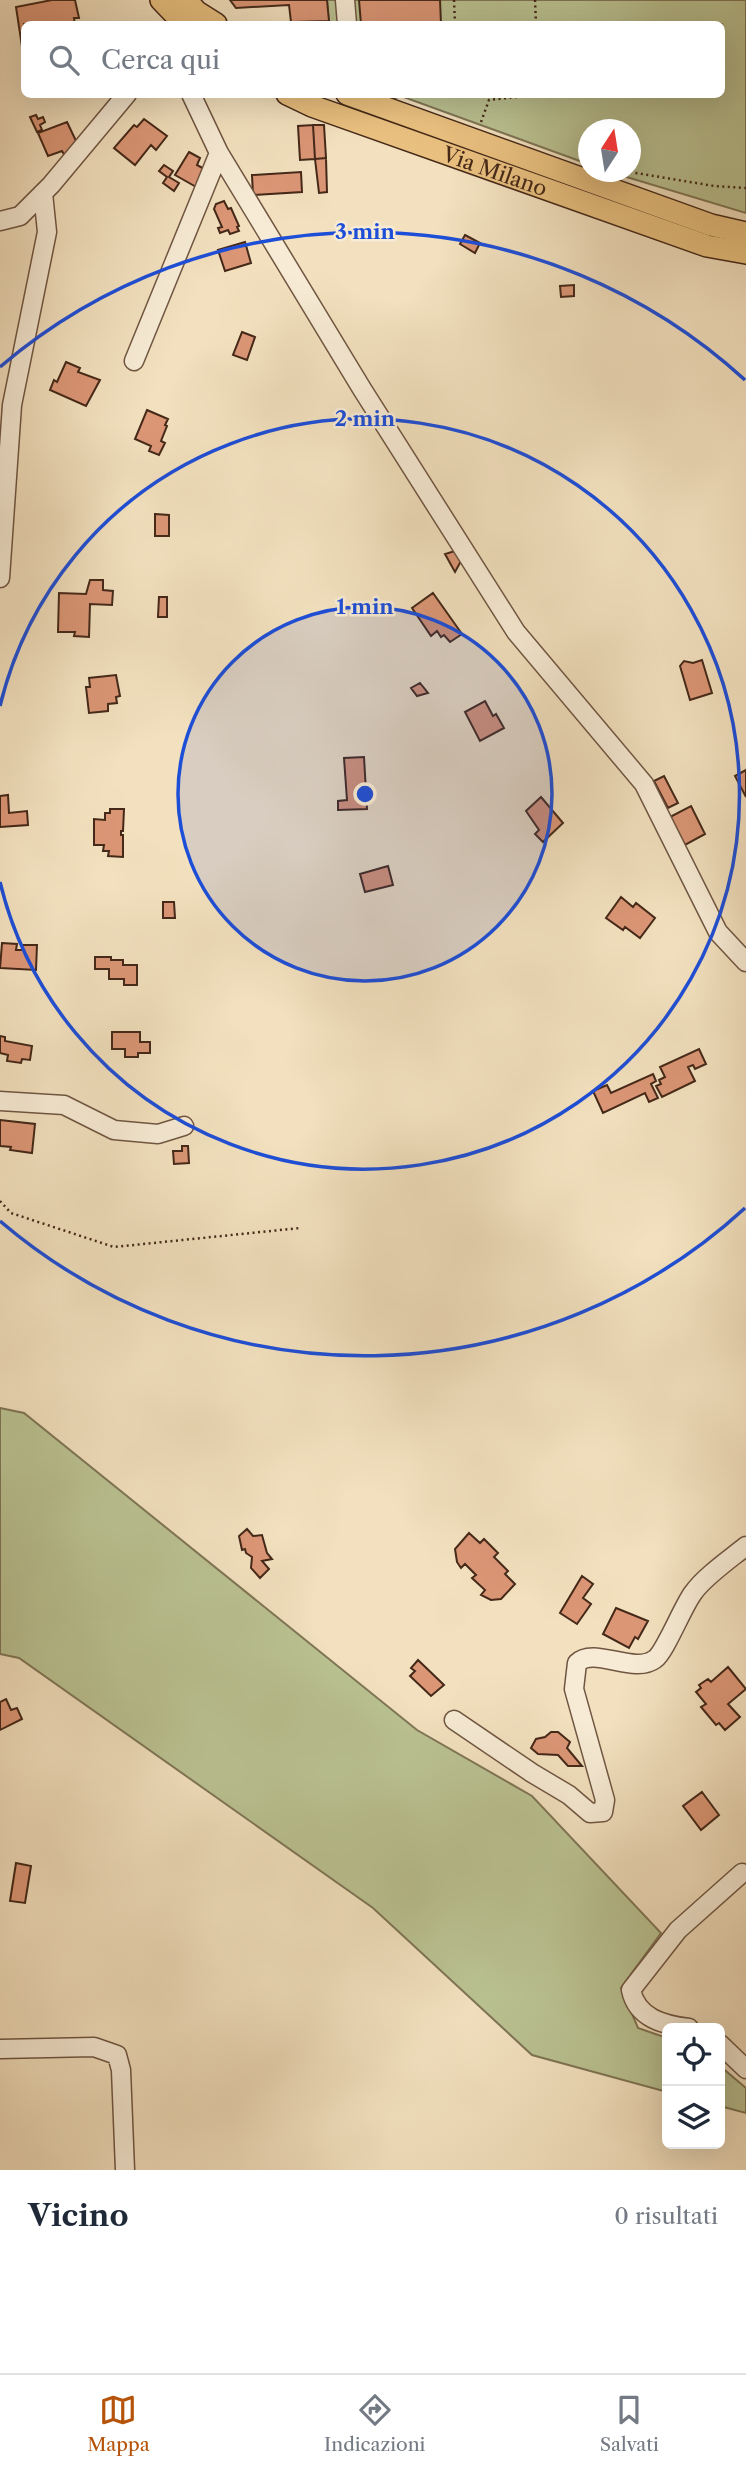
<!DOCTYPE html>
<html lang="it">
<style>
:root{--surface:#fff;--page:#f2f2f3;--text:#1f2937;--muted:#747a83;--line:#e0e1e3;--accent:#b45309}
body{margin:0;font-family:"Libre Caslon Text",serif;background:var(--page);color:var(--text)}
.controls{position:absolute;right:21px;bottom:21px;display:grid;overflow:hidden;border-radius:10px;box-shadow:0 7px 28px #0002}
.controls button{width:63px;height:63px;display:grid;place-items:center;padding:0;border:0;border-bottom:2px solid var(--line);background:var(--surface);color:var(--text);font:35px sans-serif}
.compass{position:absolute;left:578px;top:119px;width:63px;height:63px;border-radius:50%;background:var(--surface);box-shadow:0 7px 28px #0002;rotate:12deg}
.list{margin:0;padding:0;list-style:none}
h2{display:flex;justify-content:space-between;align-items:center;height:91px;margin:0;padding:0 28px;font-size:30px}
h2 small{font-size:23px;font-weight:400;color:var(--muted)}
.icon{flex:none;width:38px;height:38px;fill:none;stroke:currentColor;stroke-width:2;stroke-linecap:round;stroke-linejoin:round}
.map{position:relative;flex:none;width:746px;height:2170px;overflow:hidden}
.search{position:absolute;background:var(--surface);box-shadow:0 7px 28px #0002;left:21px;right:21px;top:21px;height:77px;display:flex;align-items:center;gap:18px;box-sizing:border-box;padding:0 24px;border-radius:10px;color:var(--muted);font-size:26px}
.sheet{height:203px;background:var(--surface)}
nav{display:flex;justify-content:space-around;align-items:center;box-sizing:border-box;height:98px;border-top:2px solid var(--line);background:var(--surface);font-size:19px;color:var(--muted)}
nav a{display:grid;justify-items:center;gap:4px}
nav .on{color:var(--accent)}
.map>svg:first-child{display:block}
.green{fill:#bac292;stroke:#7f7555;stroke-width:2}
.building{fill:#db9676;stroke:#442818;stroke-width:2}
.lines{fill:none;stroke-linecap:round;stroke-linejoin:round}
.minor-casing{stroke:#705642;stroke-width:21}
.major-casing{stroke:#442818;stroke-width:24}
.path{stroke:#442818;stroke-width:2.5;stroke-dasharray:2 3.5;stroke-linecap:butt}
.minor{stroke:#f7ebd5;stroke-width:18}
.major{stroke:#e9c07f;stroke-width:21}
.ring{fill:none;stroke:#1d4ed8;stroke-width:3.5}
.labels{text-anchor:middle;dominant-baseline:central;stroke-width:5;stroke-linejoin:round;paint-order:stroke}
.street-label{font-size:21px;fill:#442818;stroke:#f7ebd5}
.centre{fill:#1d4ed8;stroke:#f7ebd5;stroke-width:3.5}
.ring-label{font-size:21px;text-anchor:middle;font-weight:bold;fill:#1d4ed8;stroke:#f7ebd5;stroke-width:5;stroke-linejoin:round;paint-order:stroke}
</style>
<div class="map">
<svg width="746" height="2170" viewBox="0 0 746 2170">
<rect width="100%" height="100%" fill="#f2e0be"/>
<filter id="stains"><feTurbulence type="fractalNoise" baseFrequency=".00286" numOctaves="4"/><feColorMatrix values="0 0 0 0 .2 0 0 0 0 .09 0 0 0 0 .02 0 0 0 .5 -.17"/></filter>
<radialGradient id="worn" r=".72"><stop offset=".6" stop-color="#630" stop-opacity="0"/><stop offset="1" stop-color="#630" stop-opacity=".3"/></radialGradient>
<path class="green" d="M327 0H746V213L610 172H630V130H588V164L401 96 393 99 382 95 722 94V24H329Z
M0 1408 24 1413 417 1730 532 1796 661 1933 621 1988 638 2028 667 2038V2092L532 2055 373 1908 19 1658 0 1654Z
M720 2066 746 2088V2113L720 2106Z"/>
<path class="building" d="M52 0H75L79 18H74L75 24H24L23 53 16 7Z
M230 0H327L329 21 291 22 289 5 236 8Z
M359 0H440L441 24H361Z
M36 115 38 119 43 117 45 122 40 125 42 130 37 132 30 117Z
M144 119 167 136 156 150 151 145 135 165 114 148 134 125 137 127Z
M67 122 78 145 66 158 62 151 48 156 38 133Z
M313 125H324L326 158 315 159Z
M313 125 315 159 300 160 298 126Z
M189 152 200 158 197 165 208 171 198 188 175 175Z
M326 158 327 192 319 193 315 159Z
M164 165 173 171 169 177 179 183 174 191 163 183 167 177 159 171Z
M301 172 302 192 253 195 252 175Z
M224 201 228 209 231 208 239 226 237 227 239 231 230 234 228 230 220 233 218 228 222 227 214 209 216 204Z
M465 235 480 243 475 253 460 244Z
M245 242 251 263 225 271 218 250Z
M574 285V296L561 297 560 286Z
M242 332 255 337 247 360 233 355Z
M66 362 80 368 78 372 100 380 86 406 50 390 54 380 57 382Z
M147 410 168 419 165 425 167 426 161 441 165 443 159 455 149 451 151 446 135 439Z
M155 514 169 515V536H155Z
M455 551 461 561 455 572 445 554Z
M90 580H103V590L113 591 112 605 90 604 89 637 74 636 75 632H58L59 593 86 594Z
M433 593 462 634 450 642 444 635 441 637 437 631 431 636 412 608Z
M159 597H167V617H158Z
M702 660 712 693 690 700 680 666 684 661 693 663Z
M116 675 120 696 116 697 117 703 108 704V711L89 713 86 687H90L89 678Z
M420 683 428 693 417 696 411 688Z
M485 701 493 716 496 714 504 728 480 741 465 712Z
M364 757 367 809 338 810V801L347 800 344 758Z
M746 770V797L735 776Z
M664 776 678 803 668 808 654 781Z
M8 795 9 813 27 811 28 825 0 827V796Z
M541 797 563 823 543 842 535 834 539 830 526 811Z
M691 806 705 834 685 845 670 817Z
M110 809H124L123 831H121V835H123V857L108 856 109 851H103L104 845H94V819L105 820V813H110Z
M388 866 393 885 365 892 360 874Z
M621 897 633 907 636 903 655 918 640 938 625 927 623 930 606 918Z
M163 902H174L175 918H163Z
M2 943 17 944 16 950H22V945H37L36 970 0 968Z
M95 957H111V960H123V965H137V985H124V979H109V969H95Z
M112 1032H140V1042H150V1053H138V1057H125V1049H112Z
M0 1036 5 1037V1041L32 1046 30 1060 22 1059 21 1063 7 1061 8 1055 0 1053Z
M699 1049 706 1064 695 1069 693 1065 688 1067 695 1081 662 1097 656 1086 661 1084 659 1080 665 1077 660 1067Z
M653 1074 656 1081 651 1084 658 1098 649 1102 645 1093 603 1113 593 1091 607 1085 611 1093Z
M0 1120 35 1124 32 1153 10 1150 11 1147 0 1146Z
M182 1146H188L189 1163 174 1164 173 1151H182Z
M247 1529 253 1536 262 1535 267 1553 272 1559 262 1561 269 1569 260 1578 251 1568 252 1557 246 1553 245 1549 242 1550 239 1536Z
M469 1533 480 1543 484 1539 498 1553 494 1557 508 1571 505 1574 515 1584 501 1599 491 1600 481 1595 485 1590 472 1578 476 1575 465 1564 461 1568 457 1562 455 1549Z
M582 1576 593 1584 583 1598 591 1604 577 1624 560 1613Z
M616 1608 648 1621 638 1639 635 1637 629 1648 603 1634Z
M418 1660 444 1685 431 1696 410 1676 415 1671 411 1668Z
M728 1667 746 1689 728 1704 740 1717 725 1730 719 1723 716 1725 701 1707 706 1704 696 1692 701 1688 699 1685 708 1679 711 1682Z
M6 1699 11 1710 17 1708 22 1719 0 1730V1702Z
M551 1732H558L570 1742 567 1748 582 1766H568L558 1755 538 1754 531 1748 536 1739 545 1737Z
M702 1792 719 1815 701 1830 683 1806Z
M16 1863 31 1866 25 1903 10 1901Z"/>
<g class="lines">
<g class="minor-casing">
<path id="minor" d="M345 0 347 24
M191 94 219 153 362 389 516 632 644 784 718 932 746 962
M0 221 20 216 51 185 127 94
M134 361 219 153
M0 578 12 405 47 232 43 193
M0 1101 64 1105 114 1130 158 1134 184 1126
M454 1720 532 1773 569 1795 590 1813 603 1812 605 1800 574 1689 577 1663C594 1646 634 1675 655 1659 665 1652 683 1606 693 1593 704 1577 730 1559 746 1546
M689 2028C663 2025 637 2018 631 1990L678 1930 742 1873
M720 2044 746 2069
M0 2049 94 2047 117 2055 121 2070 125 2170"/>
</g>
<g class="major-casing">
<g id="major">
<path d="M161 0 184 24"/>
<path d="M186 0 197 12 216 24"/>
<path id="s1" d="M287 94 312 106 707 246 746 253"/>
<path d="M347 94 711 225 746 233"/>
</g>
</g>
<path class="path" d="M454 0 455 24
M535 0 536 24
M481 122 489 100 544 94
M630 172 714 186 746 188
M0 1201 11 1213 114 1247 300 1228"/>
<use href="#minor" class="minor"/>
<use href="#major" class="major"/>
</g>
<circle cx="365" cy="794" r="187" fill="#1d4ed8" fill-opacity=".12"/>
<g class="ring">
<circle cx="365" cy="794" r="187"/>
<path d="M0 706A375 375 0 1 1 0 882"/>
<path d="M745 1208A562 562 0 0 1 0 1221M0 367A562 562 0 0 1 745 380"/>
</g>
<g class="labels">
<g class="street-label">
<text stroke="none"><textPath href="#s1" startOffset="222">Via Milano</textPath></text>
</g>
</g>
<circle cx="365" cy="794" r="10" class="centre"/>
<g class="ring-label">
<text x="365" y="239">3 min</text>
<text x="365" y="426">2 min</text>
<text x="365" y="614">1 min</text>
</g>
<rect width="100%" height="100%" filter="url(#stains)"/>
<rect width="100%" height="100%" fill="url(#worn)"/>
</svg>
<div class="controls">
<button><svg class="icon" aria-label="locate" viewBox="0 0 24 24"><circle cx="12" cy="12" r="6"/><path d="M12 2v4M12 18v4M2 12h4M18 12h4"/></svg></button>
<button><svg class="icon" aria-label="layers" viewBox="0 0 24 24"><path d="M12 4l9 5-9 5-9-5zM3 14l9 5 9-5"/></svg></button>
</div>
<svg class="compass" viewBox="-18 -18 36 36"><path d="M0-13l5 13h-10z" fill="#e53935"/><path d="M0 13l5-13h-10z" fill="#747a83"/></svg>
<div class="search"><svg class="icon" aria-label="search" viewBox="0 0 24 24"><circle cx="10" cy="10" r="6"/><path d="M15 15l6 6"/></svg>Cerca qui</div>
</div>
<section class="sheet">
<h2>Vicino<small>0 risultati</small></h2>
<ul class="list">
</ul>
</section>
<nav>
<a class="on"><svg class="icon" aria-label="map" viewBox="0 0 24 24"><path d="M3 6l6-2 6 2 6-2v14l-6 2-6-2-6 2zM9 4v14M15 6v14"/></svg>Mappa</a>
<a><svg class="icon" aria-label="directions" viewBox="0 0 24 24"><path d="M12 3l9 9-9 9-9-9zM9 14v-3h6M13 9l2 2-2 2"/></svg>Indicazioni</a>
<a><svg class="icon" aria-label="saved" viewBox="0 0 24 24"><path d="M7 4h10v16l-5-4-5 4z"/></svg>Salvati</a>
</nav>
